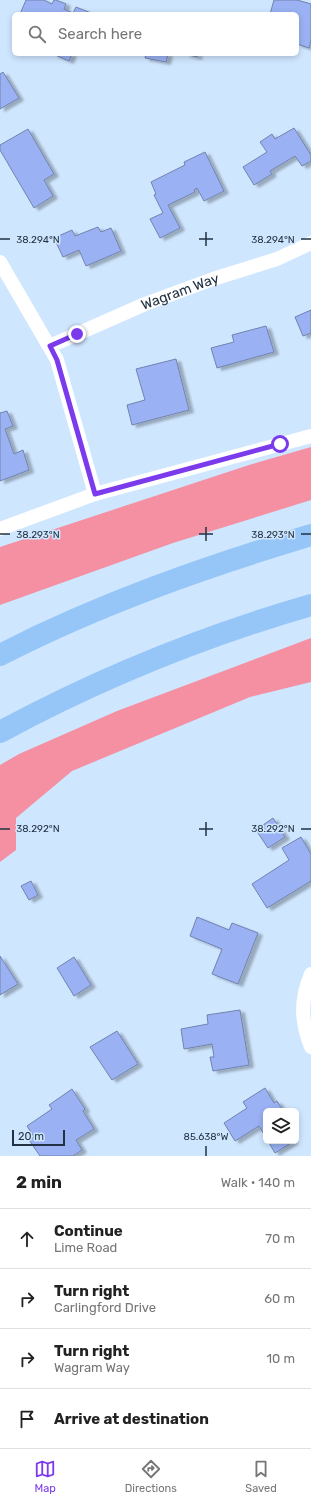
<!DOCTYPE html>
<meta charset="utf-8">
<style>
:root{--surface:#fff;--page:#f6f6f6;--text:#222;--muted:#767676;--line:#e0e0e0;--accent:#7c3aed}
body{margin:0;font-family:Rubik,sans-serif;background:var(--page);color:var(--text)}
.controls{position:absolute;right:12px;bottom:12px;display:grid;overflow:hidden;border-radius:6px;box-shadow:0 2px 6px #0003}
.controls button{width:36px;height:36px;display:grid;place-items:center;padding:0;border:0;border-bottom:1px solid var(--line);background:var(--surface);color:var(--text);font:20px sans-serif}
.scale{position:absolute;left:12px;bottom:10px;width:53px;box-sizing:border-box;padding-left:4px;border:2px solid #223242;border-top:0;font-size:11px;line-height:14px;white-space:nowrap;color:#223242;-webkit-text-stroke:3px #cfe6ff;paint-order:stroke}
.stop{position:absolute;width:12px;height:12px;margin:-9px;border:3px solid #7c3aed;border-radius:50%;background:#fff}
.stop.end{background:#7c3aed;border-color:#fff;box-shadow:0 1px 4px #0008}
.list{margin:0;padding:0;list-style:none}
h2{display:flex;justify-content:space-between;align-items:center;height:52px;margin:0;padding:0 16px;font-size:17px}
h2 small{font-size:13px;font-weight:400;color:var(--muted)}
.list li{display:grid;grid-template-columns:26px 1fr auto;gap:12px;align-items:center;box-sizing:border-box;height:60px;padding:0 16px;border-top:1px solid var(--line)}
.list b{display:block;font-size:15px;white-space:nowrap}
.list p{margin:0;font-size:13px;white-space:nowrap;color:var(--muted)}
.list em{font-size:13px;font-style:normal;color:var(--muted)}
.icon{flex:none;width:22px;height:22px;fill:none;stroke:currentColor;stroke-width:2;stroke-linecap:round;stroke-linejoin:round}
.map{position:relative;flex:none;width:311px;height:1156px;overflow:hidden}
.search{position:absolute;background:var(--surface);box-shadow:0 2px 6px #0003;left:12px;right:12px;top:12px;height:44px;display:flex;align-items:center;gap:10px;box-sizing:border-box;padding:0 14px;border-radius:6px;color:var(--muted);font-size:15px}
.sheet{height:292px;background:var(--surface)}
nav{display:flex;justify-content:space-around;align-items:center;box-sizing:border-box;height:56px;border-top:1px solid var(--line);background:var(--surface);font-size:11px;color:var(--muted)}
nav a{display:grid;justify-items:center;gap:2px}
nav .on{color:var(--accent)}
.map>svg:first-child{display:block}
.forest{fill:#f490a1}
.building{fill:#9ab2f3;stroke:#7282ae;filter:url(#shadow)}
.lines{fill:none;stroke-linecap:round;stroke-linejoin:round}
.minor{stroke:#fff;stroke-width:14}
.motorway{stroke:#96c6f7;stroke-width:22}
.route{stroke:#7c3aed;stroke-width:5}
.ticks{fill:none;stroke:#223242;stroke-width:1.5}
.labels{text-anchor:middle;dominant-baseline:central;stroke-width:3;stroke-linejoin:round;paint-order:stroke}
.street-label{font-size:14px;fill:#223242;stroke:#cfe6ff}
.ticks-label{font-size:10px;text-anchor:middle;fill:#223242;stroke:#cfe6ff;stroke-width:3;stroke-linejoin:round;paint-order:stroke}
</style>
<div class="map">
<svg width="311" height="1156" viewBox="0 0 311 1156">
<defs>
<filter id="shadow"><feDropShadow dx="4.5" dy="2.5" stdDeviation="1" flood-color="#0004"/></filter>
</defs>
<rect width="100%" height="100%" fill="#cfe6ff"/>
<path class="forest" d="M311 447V500L173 543 0 605V547L249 465Z
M311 638V682L250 697 72 771 16 818V850L0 862V765L19 754 117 711Z"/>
<path class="building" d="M26 0H44L52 4 54 0H56L66 4 64 9 73 13 76 7 91 13 20 14Z
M274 0H297L311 4V40L309 48 297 44V14H270Z
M53 54H72L69 61Z
M146 54H168L166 62 145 58Z
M185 54H198L197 57Z
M3 72 19 98 0 109V74Z
M294 128 311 155V161L302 166 295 156 270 171 272 174 254 185 243 167 267 152 260 142 272 134 275 139Z
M28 129 54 174 44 180 53 196 34 208 0 150V145Z
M205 152 224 191 204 201 197 188 194 190 195 192 168 205 180 228 160 238 150 219 163 213 154 195 156 194 151 182 185 165 184 162Z
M98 227 101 232 111 228 121 251 86 266 79 250 63 257 54 238 72 230 75 236Z
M311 310V333L303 336 295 317Z
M266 326 274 352 217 368 211 348 234 342 232 335Z
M176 359 189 410 132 425 127 405 145 400 136 369Z
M7 411 13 426 5 429 14 454 23 450 29 470 0 481V413Z
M273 818 285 837 268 848 256 830Z
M301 837 311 854V881L267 908 252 884 289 860 282 848Z
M31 881 38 895 29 900 21 886Z
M197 917 229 930 232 923 258 933 238 984 212 974 222 949 190 936Z
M0 956 18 984 0 995Z
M74 957 91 985 74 996 57 968Z
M240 1010 249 1065 213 1071 210 1057H214L212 1044 184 1049 181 1029 208 1024 207 1015Z
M117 1031 138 1064 112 1080 90 1047Z
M265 1088 274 1103 277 1101 283 1111H266V1138L259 1126 235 1141 224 1123 247 1108 243 1102Z
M72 1089 85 1109 83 1111 94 1129 76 1140 82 1150 73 1156H40L29 1140 34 1137 27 1126 52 1109 49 1105Z
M268 1141H294L275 1153Z"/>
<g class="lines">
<g class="minor">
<path d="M0 262 57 360 95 494"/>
<path id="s1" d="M50 346 145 304 213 279 277 259 311 243"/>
<path d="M0 529 95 494 311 436"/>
<path d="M311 974C300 1000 301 1022 311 1047"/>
</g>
<path class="motorway" d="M0 655C99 604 205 567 311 535
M0 732C98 679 204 636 311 605"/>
</g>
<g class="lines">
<path class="route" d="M77 334 50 346 57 360 95 494 280 444"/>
</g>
<path class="ticks" d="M206 232V246M0 239H10M199 239H213M301 239H311M206 527V541M0 534H10M199 534H213M301 534H311M206 822V836M0 829H10M199 829H213M301 829H311M206 1146V1156"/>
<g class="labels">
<g class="street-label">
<text stroke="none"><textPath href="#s1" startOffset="141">Wagram Way</textPath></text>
</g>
</g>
<g class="ticks-label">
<text x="38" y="243">38.294°N</text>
<text x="273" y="243">38.294°N</text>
<text x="38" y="538">38.293°N</text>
<text x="273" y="538">38.293°N</text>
<text x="38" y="832">38.292°N</text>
<text x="273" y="832">38.292°N</text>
<text x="206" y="1140">85.638°W</text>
</g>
</svg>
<div class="controls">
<button><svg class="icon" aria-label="layers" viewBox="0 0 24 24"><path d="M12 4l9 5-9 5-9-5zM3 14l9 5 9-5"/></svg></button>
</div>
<div class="scale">20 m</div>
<div class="stop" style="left:280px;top:444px"></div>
<div class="stop end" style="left:77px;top:334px"></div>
<div class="search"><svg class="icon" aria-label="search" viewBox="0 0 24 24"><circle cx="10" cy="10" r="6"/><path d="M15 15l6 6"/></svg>Search here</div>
</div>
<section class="sheet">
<h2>2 min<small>Walk · 140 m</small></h2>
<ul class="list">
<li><svg class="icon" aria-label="ahead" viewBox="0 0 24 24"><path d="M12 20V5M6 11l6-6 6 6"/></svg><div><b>Continue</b><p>Lime Road</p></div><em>70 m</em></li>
<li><svg class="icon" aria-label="right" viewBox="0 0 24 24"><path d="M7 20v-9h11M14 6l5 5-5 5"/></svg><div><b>Turn right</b><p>Carlingford Drive</p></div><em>60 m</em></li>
<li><svg class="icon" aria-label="right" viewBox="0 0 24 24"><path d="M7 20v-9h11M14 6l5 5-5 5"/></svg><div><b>Turn right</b><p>Wagram Way</p></div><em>10 m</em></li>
<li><svg class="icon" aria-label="arrive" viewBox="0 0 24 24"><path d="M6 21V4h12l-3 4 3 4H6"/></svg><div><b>Arrive at destination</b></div></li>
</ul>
</section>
<nav>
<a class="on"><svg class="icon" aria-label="map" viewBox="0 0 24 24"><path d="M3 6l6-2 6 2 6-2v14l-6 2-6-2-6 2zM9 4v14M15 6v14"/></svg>Map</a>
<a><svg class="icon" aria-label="directions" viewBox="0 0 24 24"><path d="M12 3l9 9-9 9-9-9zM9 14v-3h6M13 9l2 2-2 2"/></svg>Directions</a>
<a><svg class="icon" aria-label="saved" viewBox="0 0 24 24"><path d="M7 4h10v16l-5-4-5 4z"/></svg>Saved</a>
</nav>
